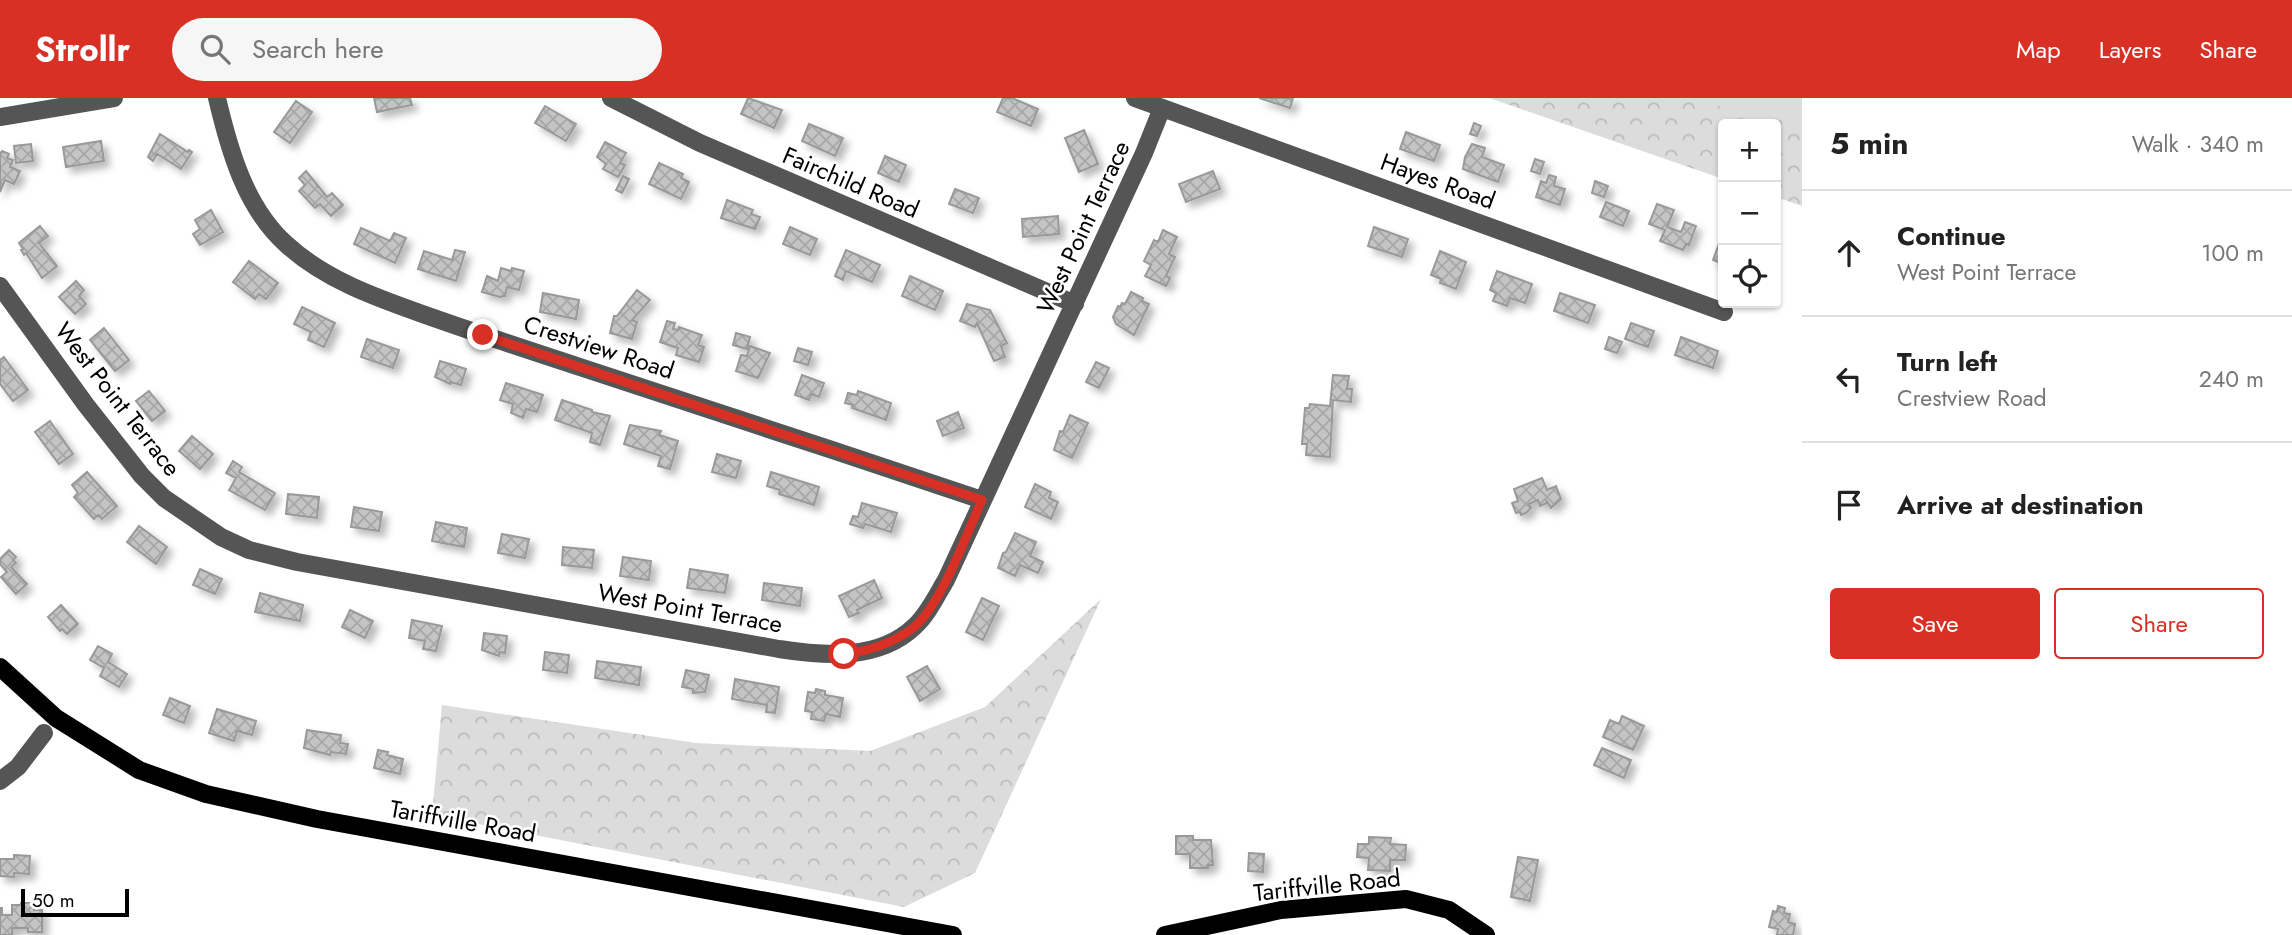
<!DOCTYPE html>
<meta charset="utf-8">
<style>
:root{--surface:#fff;--page:#f6f6f6;--text:#222;--muted:#767676;--line:#e0e0e0;--accent:#d93025}
body{margin:0;font-family:Jost,sans-serif;background:var(--page);color:var(--text)}
.controls{position:absolute;right:21px;top:21px;display:grid;overflow:hidden;border-radius:7px;box-shadow:0 2px 5px #0004}
.controls button{width:63px;height:63px;display:grid;place-items:center;padding:0;border:0;border-bottom:2px solid var(--line);background:var(--surface);color:var(--text);font:35px sans-serif}
.scale{position:absolute;left:21px;bottom:18px;width:108px;box-sizing:border-box;padding-left:7px;border:4px solid #000;border-top:0;font-size:19px;line-height:24px;white-space:nowrap;color:#000;-webkit-text-stroke:5px #fff;paint-order:stroke}
.stop{position:absolute;width:21px;height:21px;margin:-16px;border:5px solid #d93025;border-radius:50%;background:#fff}
.stop.end{background:#d93025;border-color:#fff;box-shadow:0 2px 7px #0008}
.list{margin:0;padding:0;list-style:none}
h2{display:flex;justify-content:space-between;align-items:center;height:91px;margin:0;padding:0 28px;font-size:30px}
h2 small{font-size:23px;font-weight:400;color:var(--muted)}
.list li{display:grid;grid-template-columns:46px 1fr auto;gap:21px;align-items:center;box-sizing:border-box;height:126px;padding:0 28px;border-top:2px solid var(--line)}
.list b{display:block;font-size:26px;white-space:nowrap}
.list p{margin:0;font-size:23px;white-space:nowrap;color:var(--muted)}
.list em{font-size:23px;font-style:normal;color:var(--muted)}
.actions{display:flex;gap:14px;padding:21px 28px}
.actions a{flex:1;padding:16px 0;border:2px solid var(--accent);border-radius:7px;text-align:center;font-size:24px;color:var(--accent)}
.actions .main{background:var(--accent);color:#fff}
.icon{flex:none;width:38px;height:38px;fill:none;stroke:currentColor;stroke-width:2;stroke-linecap:round;stroke-linejoin:round}
.map{position:relative;flex:none;width:1802px;height:837px;overflow:hidden}
header{display:flex;align-items:center;gap:42px;box-sizing:border-box;height:98px;padding:0 35px;background:var(--accent);color:#fff}
header strong{font-size:33px}
nav{display:flex;gap:38px;margin-inline-start:auto;font-size:24px}
.search{width:490px;height:63px;background:var(--page);display:flex;align-items:center;gap:18px;box-sizing:border-box;padding:0 24px;border-radius:38px;color:var(--muted);font-size:26px}
main{display:flex}
aside{flex:1;background:var(--surface)}
.map>svg:first-child{display:block}
.forest{fill:url(#forest-crowns)}
.green{fill:#dcdcdc}
.building{fill:url(#building-cross-hatch);stroke:#999;stroke-width:2;filter:url(#shadow)}
.lines{fill:none;stroke-linecap:round;stroke-linejoin:round}
.minor{stroke:#555;stroke-width:18}
.major{stroke:#000;stroke-width:18}
.route{stroke:#d93025;stroke-width:9}
.labels{text-anchor:middle;dominant-baseline:central;stroke-width:5;stroke-linejoin:round;paint-order:stroke}
.street-label{font-size:24px;fill:#000;stroke:#fff}
</style>
<header>
<strong>Strollr</strong>
<div class="search"><svg class="icon" aria-label="search" viewBox="0 0 24 24"><circle cx="10" cy="10" r="6"/><path d="M15 15l6 6"/></svg>Search here</div>
<nav><a>Map</a><a>Layers</a><a>Share</a></nav>
</header>
<main>
<div class="map">
<svg width="1802" height="837" viewBox="0 0 1802 837">
<defs>
<pattern id="forest-crowns" width="20" height="18" patternUnits="userSpaceOnUse" patternTransform="scale(1.75)"><rect width="20" height="18" fill="#dcdcdc"/><path d="M2 6a3 3 0 1 1 6 0M12 15a3 3 0 1 1 6 0" fill="none" stroke="#bbb"/></pattern>
<pattern id="building-cross-hatch" width="8" height="8" patternUnits="userSpaceOnUse" patternTransform="scale(1.75)"><rect width="8" height="8" fill="#c4c4c4"/><path d="M0 0l8 8M0 8l8-8" fill="none" stroke="#a7a7a7"/></pattern>
<filter id="shadow"><feDropShadow dx="5.5" dy="5.5" stdDeviation="3.5" flood-color="#0004"/></filter>
</defs>
<rect width="100%" height="100%" fill="#fff"/>
<path class="forest" d="M1489 0H1802V108L1776 99V26H1723V81Z
M1101 501 975 775 904 809 432 717 442 607 696 645 870 653 985 609Z"/>
<path class="green" d="M1682 0H1802V27Z"/>
<path class="building" d="M374 0H410L412 7 377 14Z
M748 0 782 12 774 30 741 16Z
M1003 0H1012L1038 11 1031 28 997 14Z
M1259 0H1293L1290 10Z
M296 3 312 14 290 45 274 34Z
M545 8 576 26 566 43 535 25Z
M1474 25 1481 28 1477 38 1470 36Z
M809 26 843 40 835 58 802 43Z
M1084 32 1098 66 1079 74 1065 40Z
M1406 34 1440 47 1434 63 1400 51Z
M160 36 188 54 189 52 192 54 181 71 157 56 153 63 148 59Z
M101 43 104 63 66 69 63 49Z
M605 44 626 55 620 65 625 67 618 79 603 71 606 66 597 59Z
M31 46 33 63 16 65 14 48Z
M1472 46 1485 50 1482 59 1504 67 1498 84 1463 71 1465 59Z
M2 53 9 56 7 60 13 62 10 69 20 73 14 86 5 82 0 94V56Z
M885 58 906 67 899 84 878 75Z
M1535 61 1544 64 1540 76 1531 73Z
M659 65 683 76 681 80 689 84 681 101 649 86Z
M306 73 327 99 332 95 343 107 331 118 320 106 315 110 299 93 305 87 299 80Z
M1213 73 1220 91 1186 104 1179 86Z
M1549 77 1556 79 1554 88 1565 91 1560 107 1536 99 1541 83 1546 85Z
M623 78 629 81 622 95 616 92Z
M1595 83 1608 88 1604 99 1592 95Z
M955 91 979 100 973 115 949 106Z
M727 102 753 112 751 116 760 119 755 131 721 120Z
M1606 104 1629 113 1623 128 1600 119Z
M1657 106 1674 112 1667 129 1681 134 1685 124 1696 128 1689 147 1686 146 1683 152 1660 143 1665 132 1649 126Z
M211 112 223 134 200 147 193 136 200 131 195 122Z
M1058 118 1059 136 1023 139 1022 121Z
M40 128 48 138 39 145 57 168 42 180 26 155 24 157 21 152 23 151 19 145Z
M790 129 817 141 810 157 783 146Z
M1374 129 1408 141 1402 159 1368 148Z
M361 130 390 143 394 135 406 140 395 165 354 146Z
M1163 132 1177 139 1169 156 1175 159 1166 178 1170 180 1166 188 1145 178 1151 167 1144 163 1154 142 1158 144Z
M1720 143 1723 145V166L1713 162Z
M455 152 465 154 456 183 418 171 424 153 452 162Z
M846 152 880 167 872 184 846 173 843 182 835 178Z
M1440 153 1466 164 1456 191 1440 185 1441 181 1431 177Z
M249 163 278 185 266 201 259 196 255 201 233 184Z
M501 170 511 173 512 170 524 173 519 192 507 189 505 198 500 199 482 194 487 178 498 183Z
M1497 173 1532 186 1525 205 1510 200 1507 208 1493 203 1496 195 1490 192Z
M910 178 943 193 935 212 902 198Z
M76 183 84 192 79 198 86 206 75 216 59 199Z
M637 192 650 202 632 222 637 224 632 241 610 235 614 218H617Z
M1131 194 1143 200 1142 203 1149 206 1134 237 1116 226 1113 219 1118 208 1120 209 1122 205 1125 206Z
M543 195 579 202 576 221 540 214Z
M1560 195 1595 207 1588 225 1554 213Z
M967 206 990 212 1007 245 1001 248 1005 259 994 263 977 225 975 229 960 223Z
M302 209 335 225 324 249 308 242 311 234 294 226Z
M667 223 675 225 673 231 678 232 679 229 702 237 698 247 704 249 699 264 676 257 678 250 660 244Z
M1631 225 1654 233 1648 249 1625 241Z
M104 230 129 262 115 273 90 242Z
M736 235 750 239 747 251 733 247Z
M1609 239 1622 244 1617 255 1605 251Z
M1681 239 1718 253 1713 270 1675 257Z
M367 241 399 252 393 270 361 259Z
M750 248 770 255 758 280 736 273 741 257 747 258Z
M798 250 812 254 808 267 794 263Z
M4 259 28 292 13 303 0 286V262Z
M440 263 466 271 461 287 450 284V286L435 279Z
M1096 264 1109 270 1099 290 1086 284Z
M802 277 824 285 819 299 811 296 809 302 795 297Z
M1333 277 1349 278 1347 291H1352L1351 304 1333 302 1330 359 1306 357 1307 346H1302L1305 310H1309L1310 306 1330 308Z
M506 285 543 297 537 314 526 311 523 320 511 315 513 306 500 302Z
M149 293 165 313 152 323 136 303Z
M858 293 891 305 886 322 852 310 853 307 845 305 848 295 857 297Z
M562 302 592 312V314L610 318 600 347 590 344 592 335 555 322Z
M958 314 964 330 943 338 937 323Z
M1070 317 1088 325 1072 360 1054 352 1060 333 1063 334Z
M50 323 73 356 59 366 35 334Z
M630 327 661 333 659 337 678 343 670 371 658 368 661 358 624 346Z
M192 338 213 356 200 371 179 353Z
M717 356 741 363 736 380 712 374Z
M233 363 242 369 239 374 275 395 265 412 229 392 236 380 226 375Z
M87 374 117 408 102 421 98 417 94 421 74 399 78 395 72 387Z
M771 374 819 389 814 407 779 396 780 392 767 388Z
M1542 380 1547 392 1556 388 1561 401 1551 410 1546 402 1547 405 1540 408 1538 402 1529 406 1531 410 1526 415 1521 417 1520 414 1516 415 1512 405 1518 403 1514 391Z
M1035 386 1051 394 1049 400 1058 404 1051 421 1025 409Z
M288 396 319 399 317 420 286 416Z
M862 405 897 415 891 434 865 426 863 430 850 426 853 418 858 419Z
M354 409 382 414 379 433 351 429Z
M436 424 467 430 464 449 432 443Z
M139 428 167 449 156 466 127 444Z
M1015 435 1036 444 1030 458 1043 464 1038 475 1020 467 1015 478 998 470 1003 455 1006 454Z
M502 436 529 441 525 460 498 455Z
M563 449 594 452 592 470 562 467Z
M9 452 16 459 13 462 16 465 11 469 27 486 16 496 1 479 7 474 0 466V461Z
M623 459 651 463 649 482 620 478Z
M200 471 222 481 215 496 193 487Z
M690 471 728 477 725 495 687 490Z
M874 482 882 500 857 512 859 515 849 519 839 498Z
M764 485 802 490 800 508 762 502Z
M260 495 303 507 300 523 255 514Z
M982 500 999 508 983 542 966 534Z
M61 507 78 526 67 536 62 531 60 533 48 519Z
M350 512 373 523 365 540 342 529Z
M412 522 442 528 436 553 423 551 425 543 409 540Z
M484 535 507 538 505 555 500 554 499 558 482 552Z
M98 548 112 556 108 564 127 576 119 589 100 578 104 570 90 562Z
M545 554 569 557 567 575 543 572Z
M597 563 641 569 639 587 595 580Z
M927 568 940 591 920 603 907 579Z
M686 572 709 577 705 594 693 595V591L682 589Z
M735 581 779 589 775 615 766 614 767 607 732 601Z
M816 591 825 593V597L843 600 840 619 826 616 824 623 811 621 812 614 805 613 808 594 815 595Z
M170 600 190 608 184 625 163 617Z
M217 611 256 623 252 637 237 633 234 643 209 635Z
M1622 618 1644 628 1633 652 1603 639 1610 622 1619 626Z
M307 632 341 637 340 645 348 646 346 656 331 654 330 657 304 650Z
M1602 650 1631 662 1624 680 1594 667Z
M378 652 388 654 387 657 403 661 400 676 374 670Z
M1176 738H1193V742H1211L1213 767H1208V770H1190V756H1176Z
M1369 739 1391 740 1390 746 1406 747 1405 762H1390V773L1368 772 1369 760 1357 759 1358 746H1369Z
M1249 755 1264 756 1263 774 1248 773Z
M14 757 30 758 29 776 14 775V779L0 778V761H14Z
M1518 759 1538 762 1530 803 1511 799Z
M21 805H34V812H42V834H28V830H12V837H0V810H2V817H12V807H21Z
M1778 808 1785 810 1784 815 1790 816 1788 824 1795 826 1793 837H1777L1778 831 1769 829 1773 813 1777 814Z"/>
<g class="lines">
<path class="minor" d="M217 0C229 51 245 109 286 146 326 183 380 201 431 219 482 237 534 254 586 271 719 314 850 358 982 402
M611 0 700 45 1075 206
M1135 0 1724 214
M0 19 114 0
M0 188 86 307 142 378 164 400 221 439 249 452 297 464 779 551C824 558 879 563 915 528 928 516 937 497 946 482L1144 55 1162 10
M0 683 18 669 44 635"/>
<path class="major" d="M0 569 56 620 139 672 206 696 317 721 953 837
M1165 837 1281 812 1406 801 1449 812 1486 837"/>
</g>
<g class="lines">
<path class="route" d="M483 237 982 402C966 437 942 506 913 530 892 546 869 553 844 556"/>
</g>
<g class="labels">
<g class="street-label">
<text transform="translate(1438 83) rotate(20)">Hayes Road</text>
<text transform="translate(851 84) rotate(23)">Fairchild Road</text>
<text transform="translate(1083 129) rotate(-65)">West Point Terrace</text>
<text transform="translate(599 249) rotate(18)">Crestview Road</text>
<text transform="translate(118 301) rotate(52)">West Point Terrace</text>
<text transform="translate(690 510) rotate(10)">West Point Terrace</text>
<text transform="translate(463 723) rotate(10)">Tariffville Road</text>
<text transform="translate(1327 787) rotate(-6)">Tariffville Road</text>
</g>
</g>
</svg>
<div class="controls">
<button>+</button>
<button>−</button>
<button><svg class="icon" aria-label="locate" viewBox="0 0 24 24"><circle cx="12" cy="12" r="6"/><path d="M12 2v4M12 18v4M2 12h4M18 12h4"/></svg></button>
</div>
<div class="scale">50 m</div>
<div class="stop" style="left:844px;top:556px"></div>
<div class="stop end" style="left:483px;top:237px"></div>
</div>
<aside>
<h2>5 min<small>Walk · 340 m</small></h2>
<ul class="list">
<li><svg class="icon" aria-label="ahead" viewBox="0 0 24 24"><path d="M12 20V5M6 11l6-6 6 6"/></svg><div><b>Continue</b><p>West Point Terrace</p></div><em>100 m</em></li>
<li><svg class="icon" aria-label="left" viewBox="0 0 24 24"><path d="M17 20v-9H6M10 6l-5 5 5 5"/></svg><div><b>Turn left</b><p>Crestview Road</p></div><em>240 m</em></li>
<li><svg class="icon" aria-label="arrive" viewBox="0 0 24 24"><path d="M6 21V4h12l-3 4 3 4H6"/></svg><div><b>Arrive at destination</b></div></li>
</ul>
<div class="actions"><a class="main">Save</a><a>Share</a></div>
</aside>
</main>
